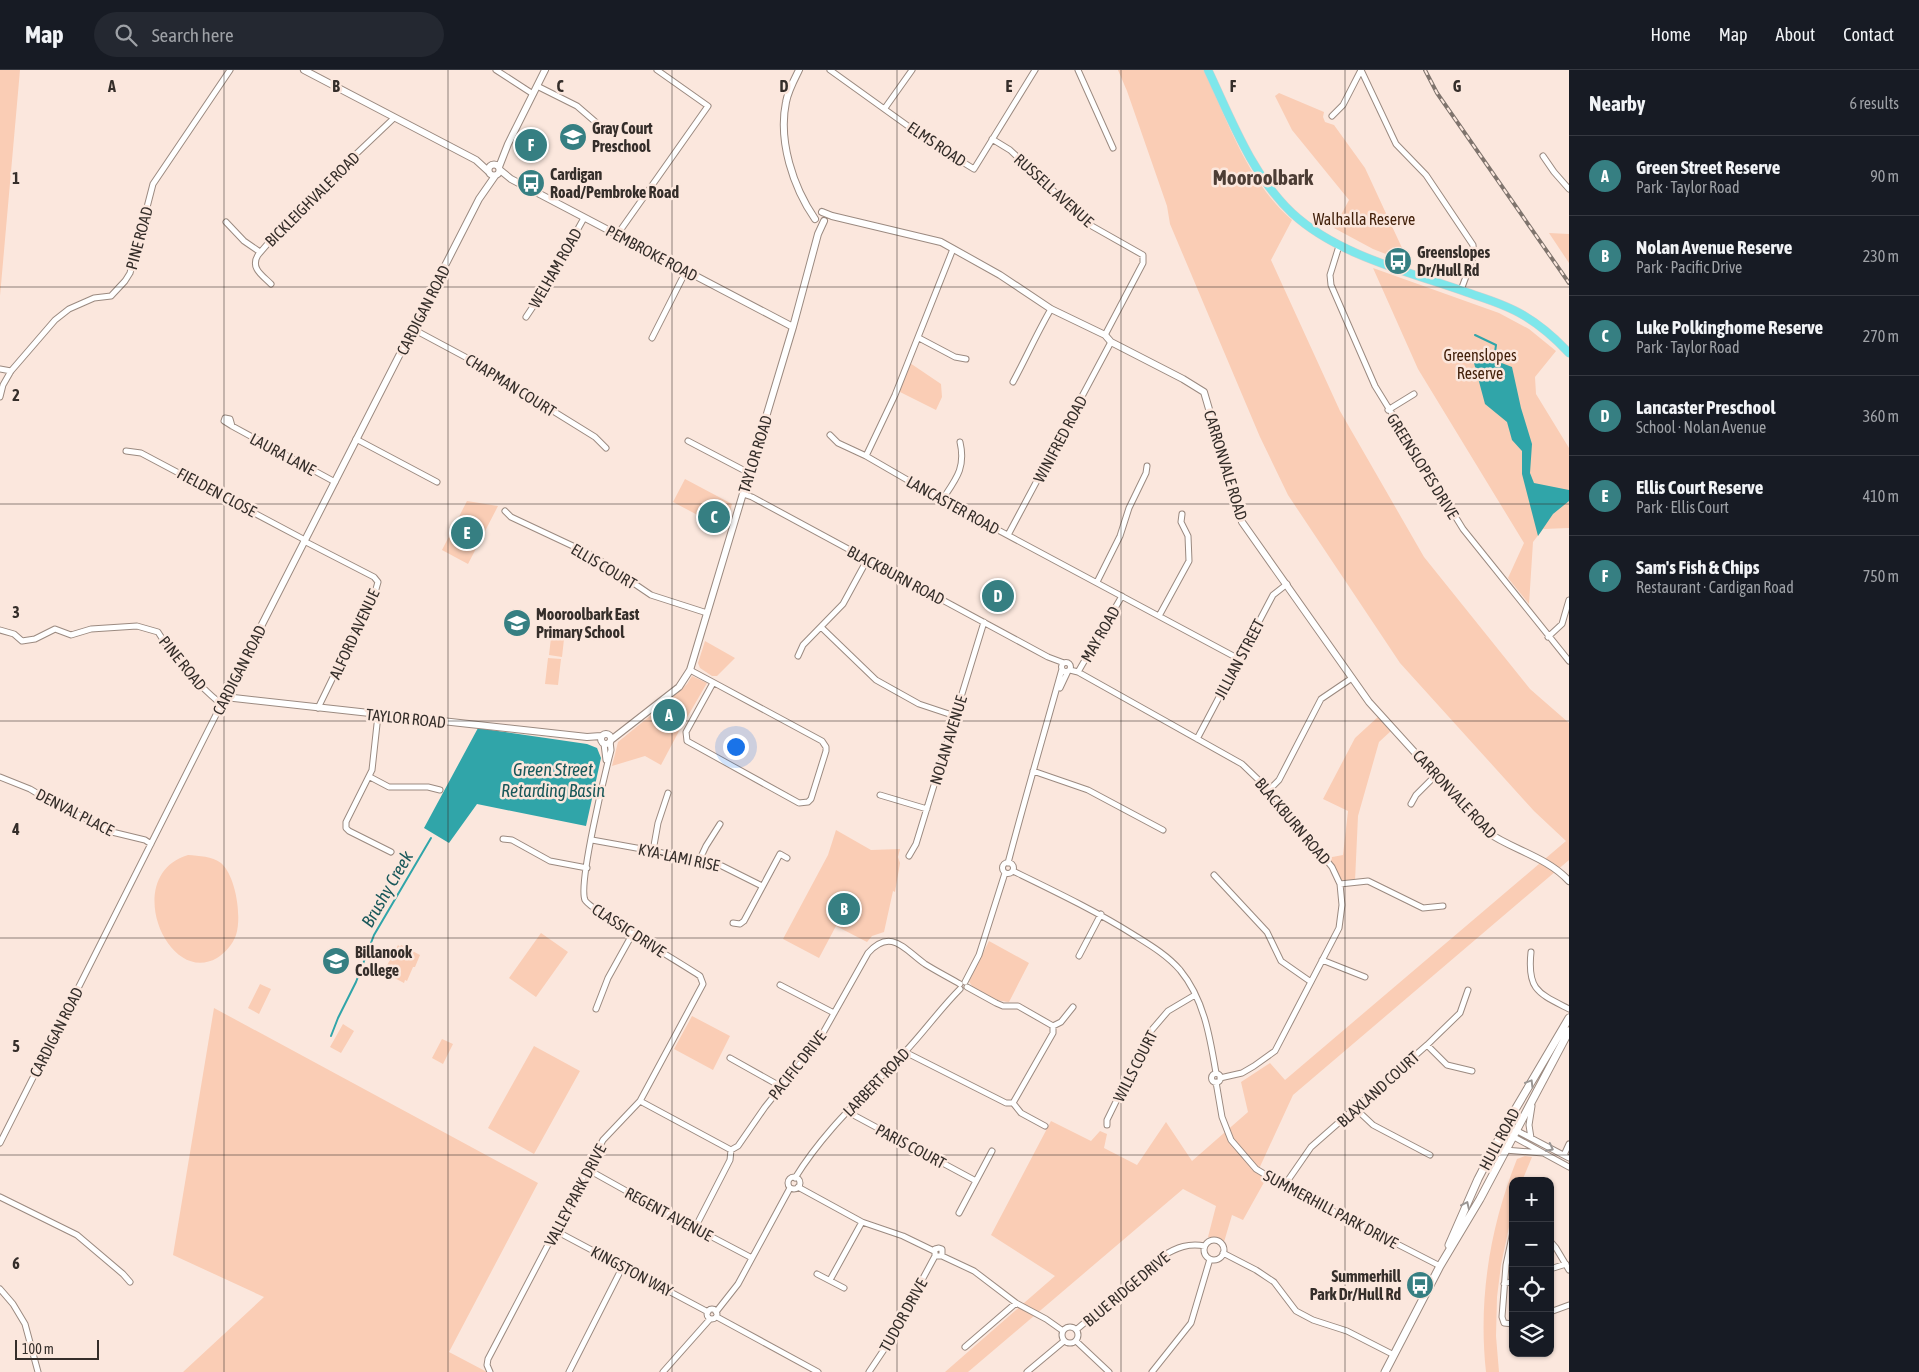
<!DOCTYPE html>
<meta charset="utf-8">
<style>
:root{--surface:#171b24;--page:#242831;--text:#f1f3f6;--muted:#9ea1a6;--line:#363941;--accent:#367f82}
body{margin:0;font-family:"Asap Condensed",sans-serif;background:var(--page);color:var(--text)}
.controls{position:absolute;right:15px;bottom:15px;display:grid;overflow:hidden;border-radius:10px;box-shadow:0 1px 4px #0004}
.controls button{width:45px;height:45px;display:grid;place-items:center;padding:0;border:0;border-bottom:1px solid var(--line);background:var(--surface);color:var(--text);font:25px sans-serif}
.scale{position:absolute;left:15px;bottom:12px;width:84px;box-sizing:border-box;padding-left:5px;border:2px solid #352e2a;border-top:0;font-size:14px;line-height:18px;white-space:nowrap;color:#352e2a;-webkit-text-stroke:4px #fbe7dd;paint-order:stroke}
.you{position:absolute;left:735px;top:676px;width:18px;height:18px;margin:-12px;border:4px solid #fff;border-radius:50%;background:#1a73e8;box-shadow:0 0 0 8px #1a73e833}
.badge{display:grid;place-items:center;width:32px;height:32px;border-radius:50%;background:var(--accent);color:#fff;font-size:16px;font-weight:700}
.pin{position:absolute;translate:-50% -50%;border:2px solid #fff;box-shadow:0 1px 5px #0006}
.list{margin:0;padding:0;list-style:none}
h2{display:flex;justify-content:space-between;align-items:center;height:65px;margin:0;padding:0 20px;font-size:21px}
h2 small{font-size:16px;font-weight:400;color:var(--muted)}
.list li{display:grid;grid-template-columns:32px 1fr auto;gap:15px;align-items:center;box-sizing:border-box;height:80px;padding:0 20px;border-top:1px solid var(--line)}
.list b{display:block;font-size:19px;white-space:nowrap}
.list p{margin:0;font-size:16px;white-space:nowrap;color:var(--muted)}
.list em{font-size:16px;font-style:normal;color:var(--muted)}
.icon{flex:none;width:28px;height:28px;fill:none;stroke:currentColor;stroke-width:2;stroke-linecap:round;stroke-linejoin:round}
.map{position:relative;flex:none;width:1569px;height:1302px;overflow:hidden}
header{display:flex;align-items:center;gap:30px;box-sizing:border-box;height:70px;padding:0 25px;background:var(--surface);border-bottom:1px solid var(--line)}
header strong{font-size:24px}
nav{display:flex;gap:28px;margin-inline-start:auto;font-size:18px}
.search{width:350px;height:45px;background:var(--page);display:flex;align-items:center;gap:12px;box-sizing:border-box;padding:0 18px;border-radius:28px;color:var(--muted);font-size:19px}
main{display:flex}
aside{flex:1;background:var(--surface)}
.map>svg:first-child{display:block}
.green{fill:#facdb5}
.water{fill:#30a5a9}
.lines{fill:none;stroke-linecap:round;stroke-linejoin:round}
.stream{stroke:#30a5a9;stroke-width:2}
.minor-casing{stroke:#9b8a80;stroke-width:7}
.tertiary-casing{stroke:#9b8a80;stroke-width:8}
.secondary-casing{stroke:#9b8a80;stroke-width:9}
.primary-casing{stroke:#d3d1d0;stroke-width:9}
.minor{stroke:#fff;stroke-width:5}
.tertiary{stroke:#fff;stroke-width:6}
.secondary{stroke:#fff;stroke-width:7}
.primary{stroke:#7ee7eb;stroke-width:8}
.rail-casing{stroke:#7f746d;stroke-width:4}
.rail{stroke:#fbe7dd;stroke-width:2;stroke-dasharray:5.5;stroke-linecap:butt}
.oneway{stroke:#9a9694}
.grid{fill:none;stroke:#352e2a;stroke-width:1;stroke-opacity:0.55}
.labels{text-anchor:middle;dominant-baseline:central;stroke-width:5;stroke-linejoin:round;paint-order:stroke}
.poi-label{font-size:16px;font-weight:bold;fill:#352e2a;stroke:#fbe7dd;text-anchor:start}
.street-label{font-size:16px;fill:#352e2a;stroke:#fbe7dd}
.park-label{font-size:16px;fill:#43210b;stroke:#fbe7dd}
.water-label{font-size:18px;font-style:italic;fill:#19585a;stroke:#fbe7dd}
.district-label{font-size:21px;font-weight:bold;fill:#4c3d35;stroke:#fbe7dd}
.grid-label{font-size:16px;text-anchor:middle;font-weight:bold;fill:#352e2a;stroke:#fbe7dd;stroke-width:5;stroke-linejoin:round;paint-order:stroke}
</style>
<header>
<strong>Map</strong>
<div class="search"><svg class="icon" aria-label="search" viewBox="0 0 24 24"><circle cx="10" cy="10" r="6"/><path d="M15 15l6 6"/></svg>Search here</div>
<nav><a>Home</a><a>Map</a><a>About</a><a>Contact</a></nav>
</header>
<main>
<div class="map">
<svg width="1569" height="1302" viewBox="0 0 1569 1302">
<rect width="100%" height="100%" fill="#fbe7dd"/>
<path class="green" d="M0 0H20L0 226Z
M1118 0H1204C1228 52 1248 112 1292 150L1271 190 1340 341 1424 487 1530 619 1569 653V790L1293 1025 1258 1101 1267 1107 1243 1150 1232 1145 1224 1172 1217 1167H1208L1216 1136 1183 1119 968 1302H945L1055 1206 991 1165 1051 1051 1091 1071 1100 1061 1107 1064 1104 1078 1137 1095 1166 1052 1192 1091 1248 1042 1241 1012 1270 993 1285 1010 1566 771 1534 741 1400 593 1288 425 1260 367 1170 154 1167 136 1127 21Z
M1279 23 1324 42 1323 47 1325 52 1334 55 1365 98 1409 193 1373 179 1334 158 1349 130 1292 60 1275 26Z
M1549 163 1569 164V193Z
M1373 198 1499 243 1529 259 1556 281 1535 307 1536 324 1569 378V458L1543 459 1533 472 1529 534 1508 508 1524 473 1418 299Z
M910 293 941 314 942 327 936 340 898 321Z
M685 409 732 434 724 459 673 432Z
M467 431 498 436 468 494 442 480Z
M552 559 565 560 562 587 549 585Z
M705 571 735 588 717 606H712L700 598 698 593Z
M548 588 561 589 558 615 545 614Z
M692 606 707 613 678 663 661 695 645 686 612 696 618 672 672 628 687 614Z
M1379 646 1392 660 1379 672 1358 746 1355 811 1340 813 1327 788 1343 785 1348 741 1323 729 1355 668Z
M836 760 871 780 900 779 898 787 900 793 895 822 893 821 884 862 872 866 867 872 836 856 819 888 783 869 828 785Z
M188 785C199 786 212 786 221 793 236 806 242 847 236 865 233 874 225 883 217 888 167 917 121 805 188 785Z
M541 863 568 882 536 927 509 908Z
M989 871 1029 893 1009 932C996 931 974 924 969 911Z
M398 875 400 877 401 875 420 885 415 897H413L407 911 405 910 404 913 385 903 387 900 385 899 390 890 393 891 395 886 393 885Z
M260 914 271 919 259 944 248 938Z
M214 938 538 1113 449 1282 487 1302H183L264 1227 173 1185Z
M692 946 730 966 713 1000 674 979Z
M343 954 354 961 341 983 330 977Z
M442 969 453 974 443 994 432 988Z
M534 976 580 1001 534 1084 488 1058Z
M1525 1086 1532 1087 1522 1111H1513V1138L1501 1195 1497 1227 1496 1266 1499 1302H1486C1478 1229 1490 1157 1517 1089Z"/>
<path class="water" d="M1481 285 1512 297 1521 338 1532 374 1530 403 1534 413 1569 420V431L1553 444 1538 466 1522 404V381L1512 370 1507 352 1485 334 1474 293Z
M478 658 587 674 597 678 601 688 586 756 477 734 449 773 424 758Z"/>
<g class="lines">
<path class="stream" d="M1475 265 1496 275 1494 290
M331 966 338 948 356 912 374 865 431 768"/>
<g class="minor-casing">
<path id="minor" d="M496 0 533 24
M830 0 933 74 974 99 1035 0
M1078 0 1113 78
M1361 0 1396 74 1426 105 1473 175 1474 185 1461 220
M537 16 577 36 599 55
M885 38 912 0
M1332 46 1343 35 1361 0
M992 69 1010 80 1090 155 1143 185V193L1105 265
M1543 86 1554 102 1569 119
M226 152 244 171 260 182
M617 165 708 36 657 0
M1339 176 1330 205 1331 215 1375 316 1463 459 1569 591
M953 179 895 325 866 386 942 430 1239 589
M271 214C262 205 250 198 258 185L296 141 394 48
M526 247 544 220 584 148
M413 259 469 289 595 367 606 378
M652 268 686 201
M919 268 955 287 966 289
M0 299 11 301
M1013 312C1026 288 1037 263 1051 239
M0 327 3 315 11 301 55 250 69 239 94 228 111 226 125 211 130 203 153 114 230 0
M1388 340 1414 324
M232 356 230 349 225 348 224 351 232 356 335 412
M830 365 838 373 866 386
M356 369 437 412
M688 371 749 403
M126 381 141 383 305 470
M743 424 752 427 1048 587 1064 593
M942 430C956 409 966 398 960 372
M505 441 511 447 592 485 651 525 707 543
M1008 465 1111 272
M304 471 374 507 378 512 376 519 318 638
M1097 512 1120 466 1129 438 1146 403 1147 396
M1159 546 1189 491 1188 466 1181 452 1182 444
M821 557 876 610 919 634 955 646
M0 560 14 564 22 571 35 569 55 559 71 565 91 559 137 556 158 562C175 590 196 613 221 634
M1548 567 1562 554 1569 530
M798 586 803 575 843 534 867 490
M1061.5 597a4.5 4.5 0 1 1 9 0a4.5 4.5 0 1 1-9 0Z
M690 600 720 616 822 671 826 677V681L811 729 808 732 799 733 687 671 686 662 713 613
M1070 600 1078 602 1242 694 1269 720 1332 797 1340 814 1342 835 1339 858 1275 981 1254 996 1242 1003 1220 1008
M1078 602 1122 526
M1060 618 1068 601
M378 645 372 700 346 752V758L349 761 391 782
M1197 669 1273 525 1287 514
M604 674 606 690
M1033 701 1088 720 1163 760
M0 707 30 719 50 731 65 736 77 744 112 762 145 770 151 774
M370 707 389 717H428L440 720
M1269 720 1279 710 1321 629 1352 608
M880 725 927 739
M1411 734 1416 725 1436 705
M503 769 512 770 550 791 587 798
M592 770 653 781 722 796 762 816
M653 781 658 753 668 723
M909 786 916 774 984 552
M699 791 706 776 720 754
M1002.5 798a5.5 5.5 0 1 1 11 0a5.5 5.5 0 1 1-11 0Z
M1008 793C1025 728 1044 664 1062 599
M1013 801C1054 821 1096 841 1134 865 1150 875 1167 885 1180 900 1204 929 1210 967 1216 1003
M1214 805 1267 862 1281 891 1311 912
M1340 814 1368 811 1423 838 1443 836
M733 853 740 854 744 851 780 784 787 788
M1531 882C1527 920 1538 923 1569 939
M1079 886 1101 844
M1322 890 1365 907
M965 912 979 885 1005 803
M780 915 834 943
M596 939 608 908 633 863
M1053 956 1061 952 1073 937
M1427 975 1447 995 1472 1001
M905 982 1006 1033H1013L1053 963V956L1018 936H1003L996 933 967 917
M730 988 780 1016
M1211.5 1008a4.5 4.5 0 1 1 9 0a4.5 4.5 0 1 1-9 0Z
M1216 1012 1222 1047 1231 1070 1256 1099 1284 1116 1440 1196
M640 1031 731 1080 738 1076 765 1037 819 970 868 883C891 857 905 880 925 894 936 901 948 907 960 914
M1013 1033 1021 1043 1045 1056
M1356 1039 1373 1055 1430 1085
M846 1041 976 1111
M1107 1055V1050L1150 962 1168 941 1195 925
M1506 1055 1569 1088
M1503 1061 1569 1097
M1531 1068 1529 1055 1532 1036
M0 1073 225 627
M1505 1080 1543 1083
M1564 1085 1569 1074
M587 1099 655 1137 752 1188
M788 1113a6 6 0 1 1 12 0a6 6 0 1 1-12 0Z
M795 1108C826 1058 865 1025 904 983 924 962 940 939 960 919
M1284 1116 1311 1077 1427 975 1460 943 1468 920
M798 1117 862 1152 903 1166 934 1181
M0 1127 77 1165 123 1204 130 1212
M959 1143 992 1081
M695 1158 730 1090 731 1080
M556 1161 708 1242
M1513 1162 1506 1195 1502 1247 1504 1253 1513 1254
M1204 1180a10 10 0 1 1 20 0a10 10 0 1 1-20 0Z
M1550 1171 1556 1178 1569 1200
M1223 1183 1256 1200 1274 1212 1296 1241 1313 1250 1347 1261 1394 1285
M942 1186V1179L939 1178 935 1179V1186H942L974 1201 1016 1233 1046 1249 1063 1261
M1550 1199 1566 1194
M817 1204 844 1218
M830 1210 862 1152
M1504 1214 1513 1211
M0 1219 13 1234 25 1254 38 1302
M707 1244a5 5 0 1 1 10 0a5 5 0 1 1-10 0Z
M716 1242 738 1214 790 1118
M1550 1242 1569 1235
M717 1247 818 1302
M1062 1265a8 8 0 1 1 16 0a8 8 0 1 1-16 0Z
M1076 1260 1163 1186C1177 1177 1189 1173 1205 1176
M1076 1271 1109 1302
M965 1277 1016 1233
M490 1302 487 1295 488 1289 603 1070 640 1031 703 914 700 906C684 895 590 840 585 830 578 814 605 703 611 680L610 671
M569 1302 623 1196
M663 1302 710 1249
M869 1302 887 1275 935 1186
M1027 1302 1064 1271
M1152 1302 1191 1253 1210 1189"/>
</g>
<g class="tertiary-casing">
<path id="tertiary" d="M304 0 476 90 488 101
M799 0C794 10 788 21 786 32 778 71 793 117 815 149
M488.5 100a5.5 5.5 0 1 1 11 0a5.5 5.5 0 1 1-11 0Z
M499 97 508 74 545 0
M500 100 511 109 793 257
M495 106 479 129 225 627 587 667 601 666
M822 142 832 146 941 172 1000 205 1051 239 1105 265 1111 272 1183 309 1204 322 1242 452 1369 632 1487 762C1513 780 1547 787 1569 811
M601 669a5 5 0 1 1 10 0a5 5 0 1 1-10 0Z
M611 670 679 617 690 600 793 257 818 164 824 151"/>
</g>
<g class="secondary-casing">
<path id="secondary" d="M1449 1175 1478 1109 1506 1055 1569 948
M1385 1302 1440 1196 1480 1129 1569 961"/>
</g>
<g class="primary-casing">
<path id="primary" d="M1208 0C1231 49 1252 105 1292 143 1337 185 1409 202 1466 222 1486 229 1505 234 1523 245 1540 255 1555 268 1569 283"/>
</g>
<use href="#minor" class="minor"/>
<use href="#tertiary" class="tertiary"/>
<use href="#secondary" class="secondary"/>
<use href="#primary" class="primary"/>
<g class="rail-casing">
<path id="rail" d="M1425 0 1437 23 1569 213"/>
</g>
<use href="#rail" class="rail"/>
</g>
<defs><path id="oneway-chevron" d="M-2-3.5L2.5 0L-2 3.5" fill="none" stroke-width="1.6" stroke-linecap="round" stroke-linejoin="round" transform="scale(1.25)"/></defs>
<g class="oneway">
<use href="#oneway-chevron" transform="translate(1530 1013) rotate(-59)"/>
<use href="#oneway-chevron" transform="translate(1550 1078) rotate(27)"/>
<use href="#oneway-chevron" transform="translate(1466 1135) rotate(-65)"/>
</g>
<path class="grid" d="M224 0V1302M448 0V1302M672 0V1302M897 0V1302M1121 0V1302M1345 0V1302M0 217H1569M0 434H1569M0 651H1569M0 868H1569M0 1085H1569"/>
<defs>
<g id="school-disc" transform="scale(1.4375)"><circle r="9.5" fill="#367f82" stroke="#fbe7dd"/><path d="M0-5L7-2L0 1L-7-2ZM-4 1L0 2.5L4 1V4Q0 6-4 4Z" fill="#fff"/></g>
<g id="bus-disc" transform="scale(1.4375)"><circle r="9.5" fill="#367f82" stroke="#fbe7dd"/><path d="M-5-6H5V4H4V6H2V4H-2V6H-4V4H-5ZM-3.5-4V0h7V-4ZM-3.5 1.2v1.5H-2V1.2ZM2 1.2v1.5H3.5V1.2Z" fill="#fff"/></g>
</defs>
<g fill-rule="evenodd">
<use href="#school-disc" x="573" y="67"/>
<use href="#bus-disc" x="531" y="113"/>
<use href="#bus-disc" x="1398" y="191"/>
<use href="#school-disc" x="517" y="553"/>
<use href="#school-disc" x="336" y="891"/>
<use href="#bus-disc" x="1420" y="1215"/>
</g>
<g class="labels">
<g class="poi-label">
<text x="592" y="58">Gray Court<tspan x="592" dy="18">Preschool</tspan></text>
<text x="550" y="104">Cardigan<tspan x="550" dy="18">Road/Pembroke Road</tspan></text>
<text x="1417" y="182">Greenslopes<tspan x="1417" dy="18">Dr/Hull Rd</tspan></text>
<text x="536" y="544">Mooroolbark East<tspan x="536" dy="18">Primary School</tspan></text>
<text x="355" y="882">Billanook<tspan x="355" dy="18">College</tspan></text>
<text x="1401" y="1206" text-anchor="end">Summerhill<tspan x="1401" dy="18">Park Dr/Hull Rd</tspan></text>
</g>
<g class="street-label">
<text transform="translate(937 74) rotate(34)">ELMS ROAD</text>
<text transform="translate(1054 120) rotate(42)">RUSSELL AVENUE</text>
<text transform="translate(312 129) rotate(-45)">BICKLEIGHVALE ROAD</text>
<text transform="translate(139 168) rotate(-75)">PINE ROAD</text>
<text transform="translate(652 183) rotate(28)">PEMBROKE ROAD</text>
<text transform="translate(555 198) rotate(-60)">WELHAM ROAD</text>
<text transform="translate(423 240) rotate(-63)">CARDIGAN ROAD</text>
<text transform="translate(511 315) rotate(32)">CHAPMAN COURT</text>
<text transform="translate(1060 369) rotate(-62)">WINIFRED ROAD</text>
<text transform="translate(283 384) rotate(28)">LAURA LANE</text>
<text transform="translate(755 384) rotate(-73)">TAYLOR ROAD</text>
<text transform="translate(1226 395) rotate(73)">CARRONVALE ROAD</text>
<text transform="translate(1423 396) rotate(58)">GREENSLOPES DRIVE</text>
<text transform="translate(217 422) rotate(28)">FIELDEN CLOSE</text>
<text transform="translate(953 435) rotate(29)">LANCASTER ROAD</text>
<text transform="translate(604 496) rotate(31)">ELLIS COURT</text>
<text transform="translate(896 505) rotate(28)">BLACKBURN ROAD</text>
<text transform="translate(354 564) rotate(-65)">ALFORD AVENUE</text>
<text transform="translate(1100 564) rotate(-60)">MAY ROAD</text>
<text transform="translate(1239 589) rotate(-62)">JILLIAN STREET</text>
<text transform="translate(183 593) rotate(51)">PINE ROAD</text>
<text transform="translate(239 600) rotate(-63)">CARDIGAN ROAD</text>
<text transform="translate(406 648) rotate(6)">TAYLOR ROAD</text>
<text transform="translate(948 670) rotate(-73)">NOLAN AVENUE</text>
<text transform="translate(1455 724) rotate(47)">CARRONVALE ROAD</text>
<text transform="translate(75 742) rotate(27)">DENVAL PLACE</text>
<text transform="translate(1293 751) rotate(50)">BLACKBURN ROAD</text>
<text transform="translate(679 787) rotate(12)">KYA-LAMI RISE</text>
<text transform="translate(629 860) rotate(33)">CLASSIC DRIVE</text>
<text transform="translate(56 962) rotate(-63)">CARDIGAN ROAD</text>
<text transform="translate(797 995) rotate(-52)">PACIFIC DRIVE</text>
<text transform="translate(1135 996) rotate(-63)">WILLS COURT</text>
<text transform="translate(876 1012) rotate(-46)">LARBERT ROAD</text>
<text transform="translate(1378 1019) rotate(-42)">BLAXLAND COURT</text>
<text transform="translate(1499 1069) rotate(-62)">HULL ROAD</text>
<text transform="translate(911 1076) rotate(28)">PARIS COURT</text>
<text transform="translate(575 1125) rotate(-62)">VALLEY PARK DRIVE</text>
<text transform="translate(1331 1139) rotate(28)">SUMMERHILL PARK DRIVE</text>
<text transform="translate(669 1144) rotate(28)">REGENT AVENUE</text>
<text transform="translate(632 1201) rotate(28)">KINGSTON WAY</text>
<text transform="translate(1126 1219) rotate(-40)">BLUE RIDGE DRIVE</text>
<text transform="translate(903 1245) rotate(-61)">TUDOR DRIVE</text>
</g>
<g class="park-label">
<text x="1364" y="149">Walhalla Reserve</text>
<text x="1480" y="285">Greenslopes<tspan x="1480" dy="18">Reserve</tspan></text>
</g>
<g class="water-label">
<text x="553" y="699">Green Street<tspan x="553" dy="21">Retarding Basin</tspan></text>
<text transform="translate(387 819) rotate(-60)">Brushy Creek</text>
</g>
<g class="district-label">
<text x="1263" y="107">Mooroolbark</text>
</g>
</g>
<g class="grid-label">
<text x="112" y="22">A</text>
<text x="336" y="22">B</text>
<text x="560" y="22">C</text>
<text x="784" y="22">D</text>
<text x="1009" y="22">E</text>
<text x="1233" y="22">F</text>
<text x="1457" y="22">G</text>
<text x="16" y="114">1</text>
<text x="16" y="331">2</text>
<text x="16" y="548">3</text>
<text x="16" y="765">4</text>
<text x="16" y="982">5</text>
<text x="16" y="1199">6</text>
</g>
</svg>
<div class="controls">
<button>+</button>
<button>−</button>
<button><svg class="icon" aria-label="locate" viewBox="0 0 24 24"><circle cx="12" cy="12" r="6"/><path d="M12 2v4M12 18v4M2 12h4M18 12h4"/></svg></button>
<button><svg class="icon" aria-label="layers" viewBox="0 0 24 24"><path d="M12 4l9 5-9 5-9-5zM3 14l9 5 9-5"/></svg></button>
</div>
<div class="scale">100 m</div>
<div class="you"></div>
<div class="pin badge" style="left:669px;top:645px">A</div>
<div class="pin badge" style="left:844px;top:839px">B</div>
<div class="pin badge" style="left:714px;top:447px">C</div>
<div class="pin badge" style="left:998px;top:526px">D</div>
<div class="pin badge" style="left:467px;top:463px">E</div>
<div class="pin badge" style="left:531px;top:75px">F</div>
</div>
<aside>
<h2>Nearby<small>6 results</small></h2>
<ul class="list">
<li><span class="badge">A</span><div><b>Green Street Reserve</b><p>Park · Taylor Road</p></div><em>90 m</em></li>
<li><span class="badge">B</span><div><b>Nolan Avenue Reserve</b><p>Park · Pacific Drive</p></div><em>230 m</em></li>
<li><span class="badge">C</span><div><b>Luke Polkinghome Reserve</b><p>Park · Taylor Road</p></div><em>270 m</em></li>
<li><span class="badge">D</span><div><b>Lancaster Preschool</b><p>School · Nolan Avenue</p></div><em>360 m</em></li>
<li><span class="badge">E</span><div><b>Ellis Court Reserve</b><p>Park · Ellis Court</p></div><em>410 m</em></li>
<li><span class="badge">F</span><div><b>Sam's Fish &amp; Chips</b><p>Restaurant · Cardigan Road</p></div><em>750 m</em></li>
</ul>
</aside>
</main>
